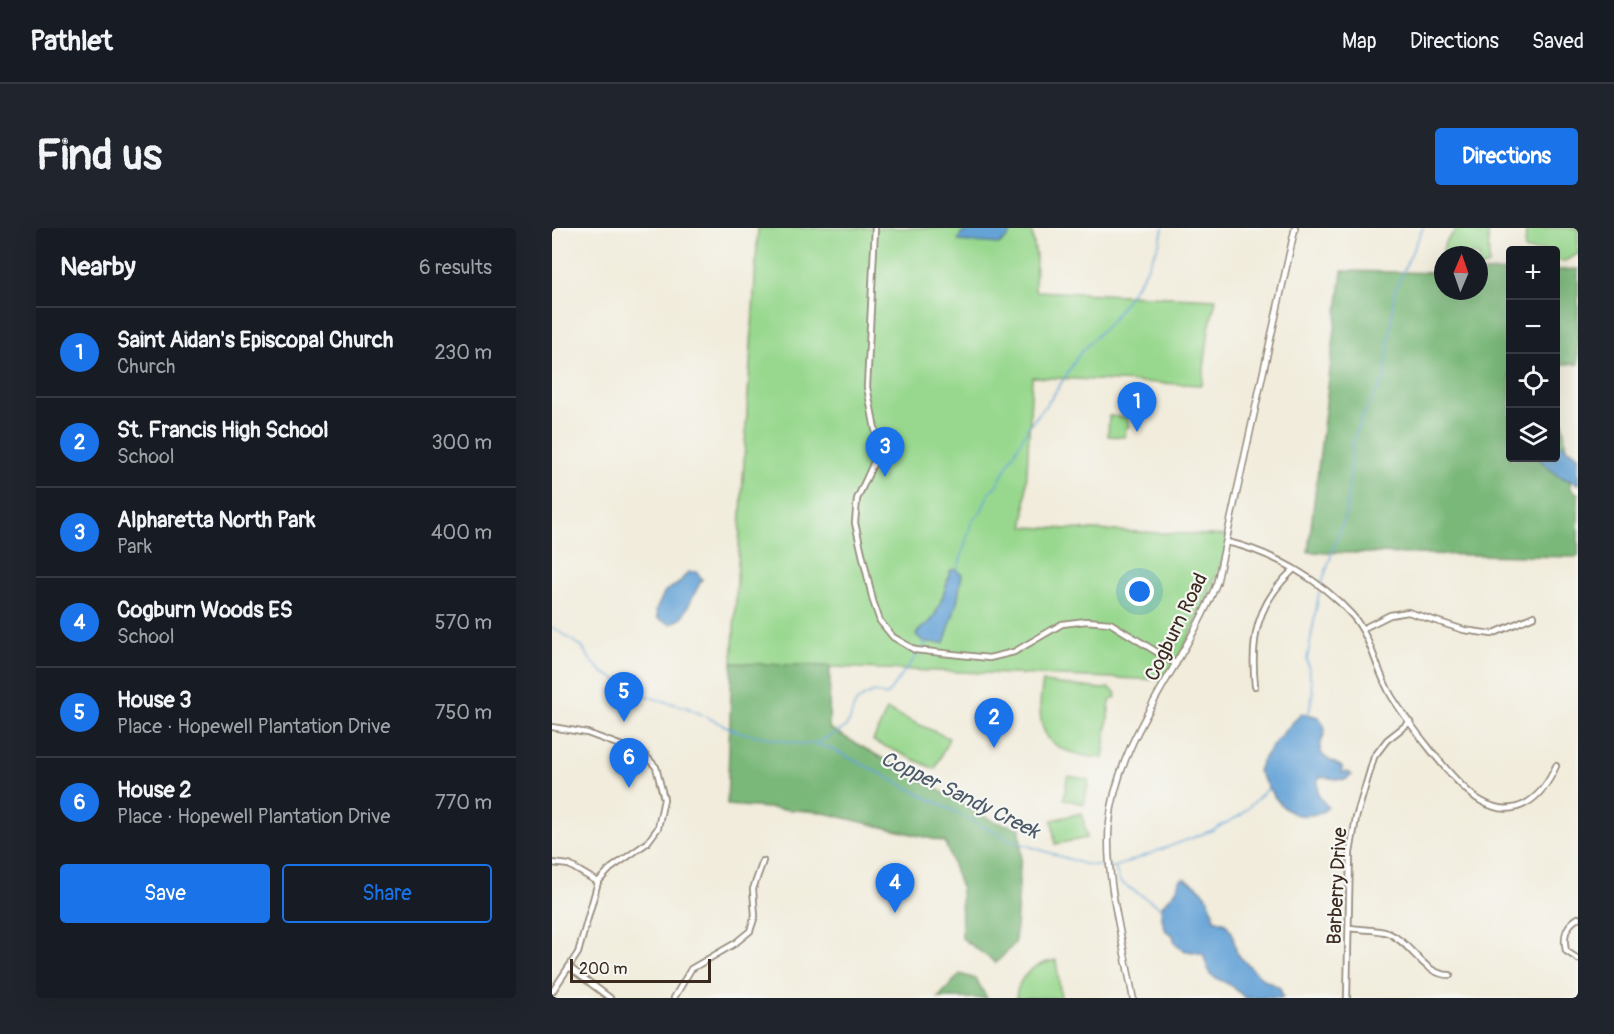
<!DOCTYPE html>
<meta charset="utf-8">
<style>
:root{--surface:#171b24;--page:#20242c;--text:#f1f3f6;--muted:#9ea1a6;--line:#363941;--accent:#1a73e8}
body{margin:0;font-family:Pangolin,sans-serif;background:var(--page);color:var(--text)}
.controls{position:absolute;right:18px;top:18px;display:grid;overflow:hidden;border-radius:6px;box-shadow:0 6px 24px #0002}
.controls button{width:54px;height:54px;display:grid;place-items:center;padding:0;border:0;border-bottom:2px solid var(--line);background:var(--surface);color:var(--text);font:30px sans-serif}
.compass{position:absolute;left:882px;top:18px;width:54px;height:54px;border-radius:50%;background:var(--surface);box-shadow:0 6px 24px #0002;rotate:2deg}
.scale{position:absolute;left:18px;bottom:15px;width:141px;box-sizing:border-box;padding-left:6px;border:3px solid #3b2a1e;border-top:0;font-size:16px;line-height:21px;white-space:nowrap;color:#3b2a1e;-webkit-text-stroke:4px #f6f6f2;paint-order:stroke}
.you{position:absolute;left:588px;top:364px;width:21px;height:21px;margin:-15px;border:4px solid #fff;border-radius:50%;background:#1a73e8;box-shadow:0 0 0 9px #1a73e833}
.badge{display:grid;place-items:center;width:39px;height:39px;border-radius:50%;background:var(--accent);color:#fff;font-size:20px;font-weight:700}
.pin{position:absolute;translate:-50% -50px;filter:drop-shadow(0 2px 3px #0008)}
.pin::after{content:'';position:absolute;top:32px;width:21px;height:18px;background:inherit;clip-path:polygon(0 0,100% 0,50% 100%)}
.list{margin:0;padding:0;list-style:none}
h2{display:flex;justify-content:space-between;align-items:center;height:78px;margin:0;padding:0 24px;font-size:26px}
h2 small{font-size:20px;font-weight:400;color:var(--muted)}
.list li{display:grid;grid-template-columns:39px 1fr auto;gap:18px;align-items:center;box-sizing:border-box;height:90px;padding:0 24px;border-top:2px solid var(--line)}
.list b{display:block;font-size:22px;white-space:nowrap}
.list p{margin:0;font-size:20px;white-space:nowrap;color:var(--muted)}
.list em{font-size:20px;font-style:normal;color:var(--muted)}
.actions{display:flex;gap:12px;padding:18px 24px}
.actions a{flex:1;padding:14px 0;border:2px solid var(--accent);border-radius:6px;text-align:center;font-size:21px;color:var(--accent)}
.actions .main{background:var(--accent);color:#fff}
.icon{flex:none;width:33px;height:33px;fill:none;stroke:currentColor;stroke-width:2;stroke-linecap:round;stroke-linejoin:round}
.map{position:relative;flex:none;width:1026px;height:770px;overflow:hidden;border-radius:6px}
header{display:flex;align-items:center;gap:36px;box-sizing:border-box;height:84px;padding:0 30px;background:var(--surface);border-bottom:2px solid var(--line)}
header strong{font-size:28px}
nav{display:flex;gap:33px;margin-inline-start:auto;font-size:21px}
.intro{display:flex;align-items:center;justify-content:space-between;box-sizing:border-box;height:144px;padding:0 36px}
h1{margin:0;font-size:42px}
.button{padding:15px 27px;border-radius:6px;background:var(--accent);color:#fff;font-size:21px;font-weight:700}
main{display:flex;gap:36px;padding:0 36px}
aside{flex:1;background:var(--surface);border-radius:6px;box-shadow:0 6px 24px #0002}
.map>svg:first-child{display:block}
.green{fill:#98d88e;stroke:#6a8156;stroke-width:1.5}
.forest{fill:#7ab879;stroke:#5a714c;stroke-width:1.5}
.water{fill:#65a3d7;stroke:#50667a;stroke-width:1.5}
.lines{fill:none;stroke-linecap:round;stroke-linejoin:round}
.stream{stroke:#65a3d7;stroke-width:1.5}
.minor-casing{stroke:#968b7c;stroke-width:8}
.tertiary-casing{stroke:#968b7c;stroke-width:8}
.minor{stroke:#fff;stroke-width:4.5}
.tertiary{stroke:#fff;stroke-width:5}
.labels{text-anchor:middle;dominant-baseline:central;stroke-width:4.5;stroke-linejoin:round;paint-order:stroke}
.street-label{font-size:20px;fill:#3b2a1e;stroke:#f6f6f2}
.water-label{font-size:21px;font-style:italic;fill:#4c5a68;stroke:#f6f6f2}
</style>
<header>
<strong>Pathlet</strong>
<nav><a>Map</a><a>Directions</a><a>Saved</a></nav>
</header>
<div class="intro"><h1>Find us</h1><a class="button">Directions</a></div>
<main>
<aside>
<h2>Nearby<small>6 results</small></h2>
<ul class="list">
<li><span class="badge">1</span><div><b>Saint Aidan's Episcopal Church</b><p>Church</p></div><em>230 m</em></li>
<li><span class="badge">2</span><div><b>St. Francis High School</b><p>School</p></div><em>300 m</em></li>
<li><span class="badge">3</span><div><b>Alpharetta North Park</b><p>Park</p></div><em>400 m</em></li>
<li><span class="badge">4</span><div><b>Cogburn Woods ES</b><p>School</p></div><em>570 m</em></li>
<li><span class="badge">5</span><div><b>House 3</b><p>Place · Hopewell Plantation Drive</p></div><em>750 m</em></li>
<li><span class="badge">6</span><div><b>House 2</b><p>Place · Hopewell Plantation Drive</p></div><em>770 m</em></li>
</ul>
<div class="actions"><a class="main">Save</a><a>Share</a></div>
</aside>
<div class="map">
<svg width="1026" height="770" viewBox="0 0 1026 770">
<rect width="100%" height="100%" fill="#f6f6f2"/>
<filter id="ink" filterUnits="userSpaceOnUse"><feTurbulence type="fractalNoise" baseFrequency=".0167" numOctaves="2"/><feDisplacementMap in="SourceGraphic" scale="12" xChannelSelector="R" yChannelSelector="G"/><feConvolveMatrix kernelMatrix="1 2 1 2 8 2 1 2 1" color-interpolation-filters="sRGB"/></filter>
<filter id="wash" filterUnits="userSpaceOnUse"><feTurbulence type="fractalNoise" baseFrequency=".008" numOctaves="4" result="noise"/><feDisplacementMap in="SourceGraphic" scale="24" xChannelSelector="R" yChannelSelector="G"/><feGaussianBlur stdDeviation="1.35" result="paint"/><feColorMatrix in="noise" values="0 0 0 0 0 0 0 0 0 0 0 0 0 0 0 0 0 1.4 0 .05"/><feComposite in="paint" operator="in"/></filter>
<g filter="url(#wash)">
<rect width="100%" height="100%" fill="#f1ecdb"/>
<path class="green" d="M206 0H479L484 28 483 63 664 71 657 101 650 157 480 149 472 299 679 308C661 359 642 406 613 452L180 435Z
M906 0H936L937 37 927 40V27H891V36L888 35 893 14Z
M974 0H1026V26L1013 33H1004V22H973Z
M557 188 575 189 577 199H574L573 209 556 208Z
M491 454 550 461 557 460 563 464 564 469 558 473 551 530C498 526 480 509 491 454Z
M335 482 397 510 383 541 321 513Z
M517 548 537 552 532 576 512 571 515 550Z
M530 585 535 610 503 616 500 592Z
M504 732 509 770H464C466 747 481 736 504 732Z"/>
<path class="forest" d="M1026 41V136H1004V42Z
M790 43 891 45V63H927V44L958 43V230H1004V138L1019 261 1026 266V329L756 324Z
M180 435 278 438 277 500 441 593 468 600 469 625 463 715 444 735 410 710 409 660 393 614 268 584 175 577Z
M408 746 424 751 435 770H386Z"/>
<path class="water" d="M422 0H458V7L448 16 406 13 409 6Z
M1004 213 1026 227V256L1005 247 986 230H1004Z
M402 341 410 346 405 375 392 415 372 414 364 407C366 400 373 399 378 394 387 383 395 357 398 343Z
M136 344H145L150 351 130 390 119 396 106 391 104 382 113 363 126 356Z
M750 485 767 489 773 500C773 506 771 509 769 515 764 529 781 533 790 539V545L796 544 800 547 793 552 768 549 766 551C765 570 766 567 776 579 771 585 765 586 758 587 732 592 719 564 706 543 711 525 737 498 750 485Z
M632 650C651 659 660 671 662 691L673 695 680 704 685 726 711 751 728 760 731 770H693L680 758 658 747 651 726 631 722 623 716 621 707 614 703C599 665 623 680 627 652Z"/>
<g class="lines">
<path class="stream" d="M405 343 420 293 429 284 437 265 446 255 477 198 499 171 528 125 560 92 592 46 608 14 611 0
M769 357 794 285 801 213 809 191 833 149 843 61 871 0
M0 399 30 419 39 433 52 445 97 469 136 480 186 504 249 516H265L282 522 458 612 532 636 550 638 563 639 661 602 689 587 717 559
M757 484 761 464 755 432 767 365
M265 515C273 509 283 507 291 501 307 488 291 474 323 464L334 468 375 414
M563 640 568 654 608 679"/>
</g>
</g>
<g filter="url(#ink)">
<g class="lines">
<g class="minor-casing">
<path id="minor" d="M323 0 315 159 326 217 322 234 305 271 303 295 321 373 328 393 341 409 363 422 437 430 462 424 510 396 534 393 558 395 624 436
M675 314C720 324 769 352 800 387 820 410 824 443 840 469 856 494 904 559 929 573 965 594 991 568 1004 538
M810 401 838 387 856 384 912 402 940 406 982 388
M703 458C698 410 705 376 741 342
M0 499 35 505 92 526 104 539 112 571 106 600 95 615 58 641 46 654 26 725 0 764
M0 635 17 637 46 654
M1026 690C1013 698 1011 709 1014 723L1026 731
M798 700C810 702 825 701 836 705 860 715 871 747 898 747
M17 739 58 770
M122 770 139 741 182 716 198 703 203 688 201 661 211 633
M795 770 798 625 804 590 822 529 835 512 858 494"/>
</g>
<g class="tertiary-casing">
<path id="tertiary" d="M581 770C572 716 553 653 557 599 564 508 634 436 665 354L743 0"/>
</g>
<use href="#minor" class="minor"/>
<use href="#tertiary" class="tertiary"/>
</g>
</g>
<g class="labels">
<g class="street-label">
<text transform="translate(624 399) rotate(-64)">Cogburn Road</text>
<text transform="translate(785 658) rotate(-87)">Barberry Drive</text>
</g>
<g class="water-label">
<text transform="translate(408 567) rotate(26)">Copper Sandy Creek</text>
</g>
</g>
</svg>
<div class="controls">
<button>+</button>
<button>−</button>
<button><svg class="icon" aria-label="locate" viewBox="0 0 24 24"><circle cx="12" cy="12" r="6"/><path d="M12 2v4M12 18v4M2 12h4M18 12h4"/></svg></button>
<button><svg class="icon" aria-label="layers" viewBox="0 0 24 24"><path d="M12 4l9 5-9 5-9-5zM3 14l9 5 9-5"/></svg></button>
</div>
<svg class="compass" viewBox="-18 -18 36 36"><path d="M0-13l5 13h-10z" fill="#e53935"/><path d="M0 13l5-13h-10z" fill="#9ea1a6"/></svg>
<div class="scale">200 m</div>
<div class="you"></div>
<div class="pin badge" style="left:585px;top:204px">1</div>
<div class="pin badge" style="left:442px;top:520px">2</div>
<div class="pin badge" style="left:333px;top:249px">3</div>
<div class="pin badge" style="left:343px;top:685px">4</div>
<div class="pin badge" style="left:72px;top:494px">5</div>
<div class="pin badge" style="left:77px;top:560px">6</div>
</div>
</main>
